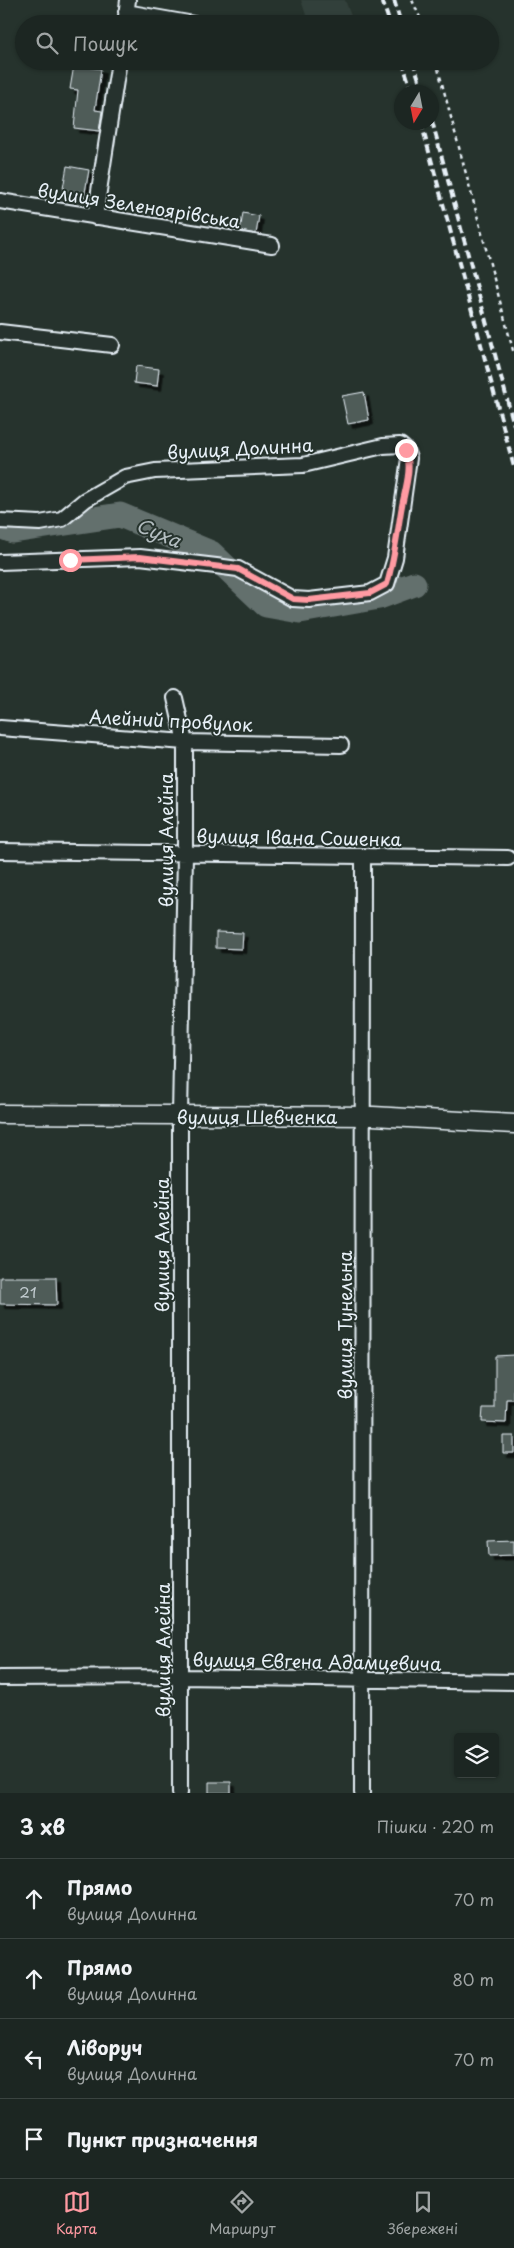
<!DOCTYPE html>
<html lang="uk">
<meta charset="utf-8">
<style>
:root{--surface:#1c2622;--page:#29322f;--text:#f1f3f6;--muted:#a0a5a5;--line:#3a4340;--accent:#ff9aa2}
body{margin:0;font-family:"Playpen Sans",sans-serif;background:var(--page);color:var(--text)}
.controls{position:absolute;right:15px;bottom:15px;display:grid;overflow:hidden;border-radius:5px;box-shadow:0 1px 4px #0004}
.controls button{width:45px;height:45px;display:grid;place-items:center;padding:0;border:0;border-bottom:1px solid var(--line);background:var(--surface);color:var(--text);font:25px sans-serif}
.compass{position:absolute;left:394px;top:85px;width:45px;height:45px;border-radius:50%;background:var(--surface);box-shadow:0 1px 4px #0004;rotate:190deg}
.stop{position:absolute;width:15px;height:15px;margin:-11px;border:4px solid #ff9aa2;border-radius:50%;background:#fff}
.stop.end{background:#ff9aa2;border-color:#fff;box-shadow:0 1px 5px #0008}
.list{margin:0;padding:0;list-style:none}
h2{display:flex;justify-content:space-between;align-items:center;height:65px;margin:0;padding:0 20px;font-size:21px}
h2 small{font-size:16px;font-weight:400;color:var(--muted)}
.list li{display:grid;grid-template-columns:32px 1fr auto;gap:15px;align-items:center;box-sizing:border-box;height:80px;padding:0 20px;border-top:1px solid var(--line)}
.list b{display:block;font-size:19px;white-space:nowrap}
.list p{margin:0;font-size:16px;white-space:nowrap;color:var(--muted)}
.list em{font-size:16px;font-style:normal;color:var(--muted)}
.icon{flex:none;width:28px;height:28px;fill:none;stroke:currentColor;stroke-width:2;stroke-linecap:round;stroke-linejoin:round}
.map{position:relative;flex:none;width:514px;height:1793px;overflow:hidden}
.search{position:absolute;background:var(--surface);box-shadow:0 1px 4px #0004;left:15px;right:15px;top:15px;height:55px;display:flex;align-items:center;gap:12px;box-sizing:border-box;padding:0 18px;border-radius:28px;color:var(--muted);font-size:19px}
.sheet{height:385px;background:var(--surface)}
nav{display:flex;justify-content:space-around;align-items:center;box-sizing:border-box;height:70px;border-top:1px solid var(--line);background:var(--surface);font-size:14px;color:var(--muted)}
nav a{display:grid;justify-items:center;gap:2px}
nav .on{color:var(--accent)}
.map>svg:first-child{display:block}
.built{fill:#333f3a}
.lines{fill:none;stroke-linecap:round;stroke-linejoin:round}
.river{stroke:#636f6d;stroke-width:25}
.building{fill:#505c59;stroke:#e8f1f8;filter:url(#shadow)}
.minor-casing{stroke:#e8f1f8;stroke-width:18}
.tertiary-casing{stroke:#e8f1f8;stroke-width:21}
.path{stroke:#e8f1f8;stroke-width:2.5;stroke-dasharray:4 4;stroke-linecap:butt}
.minor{stroke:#26332d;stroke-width:14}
.tertiary{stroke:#26332d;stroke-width:18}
.rail{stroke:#e8f1f8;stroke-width:4;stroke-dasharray:8 4;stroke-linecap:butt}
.route{stroke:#ff9aa2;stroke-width:6}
.labels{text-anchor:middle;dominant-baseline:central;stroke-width:4;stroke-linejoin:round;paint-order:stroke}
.number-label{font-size:15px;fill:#c2ccd0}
.street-label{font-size:18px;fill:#e8f1f8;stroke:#26332d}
.water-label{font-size:19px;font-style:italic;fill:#b3bdc0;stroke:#26332d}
</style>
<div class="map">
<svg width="514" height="1793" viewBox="0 0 514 1793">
<defs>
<filter id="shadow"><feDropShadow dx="4.5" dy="4.5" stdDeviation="0" flood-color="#0009"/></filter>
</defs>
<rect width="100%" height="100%" fill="#26332d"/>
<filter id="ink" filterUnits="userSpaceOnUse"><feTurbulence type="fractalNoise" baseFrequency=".02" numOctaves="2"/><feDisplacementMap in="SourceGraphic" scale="10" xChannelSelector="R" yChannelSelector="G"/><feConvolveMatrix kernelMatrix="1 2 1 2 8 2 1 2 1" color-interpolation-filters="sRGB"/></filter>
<g filter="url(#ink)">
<path class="built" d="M301 0H345L354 24H309Z"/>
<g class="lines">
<path class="river" d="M0 526 13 531 120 515 211 553 266 605 300 611 379 597 414 584"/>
</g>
<path class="building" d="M74 65 101 69 95 110 102 111 99 131 74 128 78 90 70 89Z
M67 166 89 170 84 198 62 194Z
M243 213 259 216 256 234 240 231Z
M136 366 159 369 157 386 134 383Z
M364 392 369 420 348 424 342 396Z
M216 932 243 933 242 949 216 948Z
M0 1277H56L57 1305 0 1304Z
M514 1355V1400H507L506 1423 482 1422 483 1408H495V1356Z
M503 1436H514V1453H503Z
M514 1540V1555L489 1556 488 1541Z
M209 1782H231V1793H209Z"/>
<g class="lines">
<g class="minor-casing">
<path id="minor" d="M126 12 194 24
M125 24 128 0
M0 201 272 245
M95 217 119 61
M0 332 112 345
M0 521 40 523 62 519 85 500 125 477 155 471 303 465 383 446 400 445 406 450 409 458 395 558 387 584 370 593 309 600 293 599 238 569 216 566 140 557 0 562
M175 698 185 742V855L180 1115V1793
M0 728 185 742 341 745
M0 851 508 858
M0 1678 181 1677 514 1682
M362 1793 363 857"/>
</g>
<g class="tertiary-casing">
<path id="tertiary" d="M0 1114 373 1116 514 1124"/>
</g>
<path class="path" d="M412 0 423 24
M436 61 514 354"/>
<use href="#minor" class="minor"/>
<use href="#tertiary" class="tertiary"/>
<path class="rail" d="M382 0 390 24
M394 0 401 24
M402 61 412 92
M413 61 423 92
M432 121 514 425
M421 122 514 467"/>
</g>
</g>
<g class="lines" filter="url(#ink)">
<path class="route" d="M70 560 140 557 238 569 293 599 309 600 370 593 387 584C394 560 397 536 401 511 404 492 413 469 406 450"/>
</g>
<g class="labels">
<g class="number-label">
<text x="28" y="1291">21</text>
</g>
<g class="street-label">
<text transform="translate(139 205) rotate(9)">вулиця Зеленоярівська</text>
<text transform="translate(240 448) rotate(-3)">вулиця Долинна</text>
<text transform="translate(171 720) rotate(3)">Алейний провулок</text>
<text transform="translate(299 837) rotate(1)">вулиця Івана Сошенка</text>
<text transform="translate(165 840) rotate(-90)">вулиця Алейна</text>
<text x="257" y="1116">вулиця Шевченка</text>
<text transform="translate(161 1245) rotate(-90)">вулиця Алейна</text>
<text transform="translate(344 1325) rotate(-90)">вулиця Тунельна</text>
<text transform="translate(162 1650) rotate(-90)">вулиця Алейна</text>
<text transform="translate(317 1661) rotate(1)">вулиця Євгена Адамцевича</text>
</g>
<g class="water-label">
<text transform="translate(159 532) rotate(23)">Суха</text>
</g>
</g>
</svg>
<div class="controls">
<button><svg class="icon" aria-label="layers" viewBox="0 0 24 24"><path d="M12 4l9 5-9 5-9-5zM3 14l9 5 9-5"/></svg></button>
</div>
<svg class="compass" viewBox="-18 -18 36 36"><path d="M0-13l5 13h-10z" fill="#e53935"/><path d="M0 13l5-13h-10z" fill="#a0a5a5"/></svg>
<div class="stop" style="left:70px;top:560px"></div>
<div class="stop end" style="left:406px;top:450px"></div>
<div class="search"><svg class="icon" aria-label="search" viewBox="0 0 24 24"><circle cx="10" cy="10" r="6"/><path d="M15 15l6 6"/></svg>Пошук</div>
</div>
<section class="sheet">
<h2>3 хв<small>Пішки · 220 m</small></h2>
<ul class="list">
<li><svg class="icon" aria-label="ahead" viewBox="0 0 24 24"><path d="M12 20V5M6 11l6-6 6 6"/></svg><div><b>Прямо</b><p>вулиця Долинна</p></div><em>70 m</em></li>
<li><svg class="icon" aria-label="ahead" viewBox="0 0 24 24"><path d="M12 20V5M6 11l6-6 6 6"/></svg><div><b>Прямо</b><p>вулиця Долинна</p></div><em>80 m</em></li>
<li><svg class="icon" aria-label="left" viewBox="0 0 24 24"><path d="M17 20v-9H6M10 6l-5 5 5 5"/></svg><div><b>Ліворуч</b><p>вулиця Долинна</p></div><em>70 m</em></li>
<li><svg class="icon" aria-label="arrive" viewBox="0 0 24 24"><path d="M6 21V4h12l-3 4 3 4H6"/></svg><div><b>Пункт призначення</b></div></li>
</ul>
</section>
<nav>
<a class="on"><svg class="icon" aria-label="map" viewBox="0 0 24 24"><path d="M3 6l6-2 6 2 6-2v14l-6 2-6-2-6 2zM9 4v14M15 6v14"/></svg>Карта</a>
<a><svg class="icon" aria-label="directions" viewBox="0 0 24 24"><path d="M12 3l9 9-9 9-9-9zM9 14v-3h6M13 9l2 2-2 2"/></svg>Маршрут</a>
<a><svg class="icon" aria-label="saved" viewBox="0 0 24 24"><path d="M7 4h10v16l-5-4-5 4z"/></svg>Збережені</a>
</nav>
